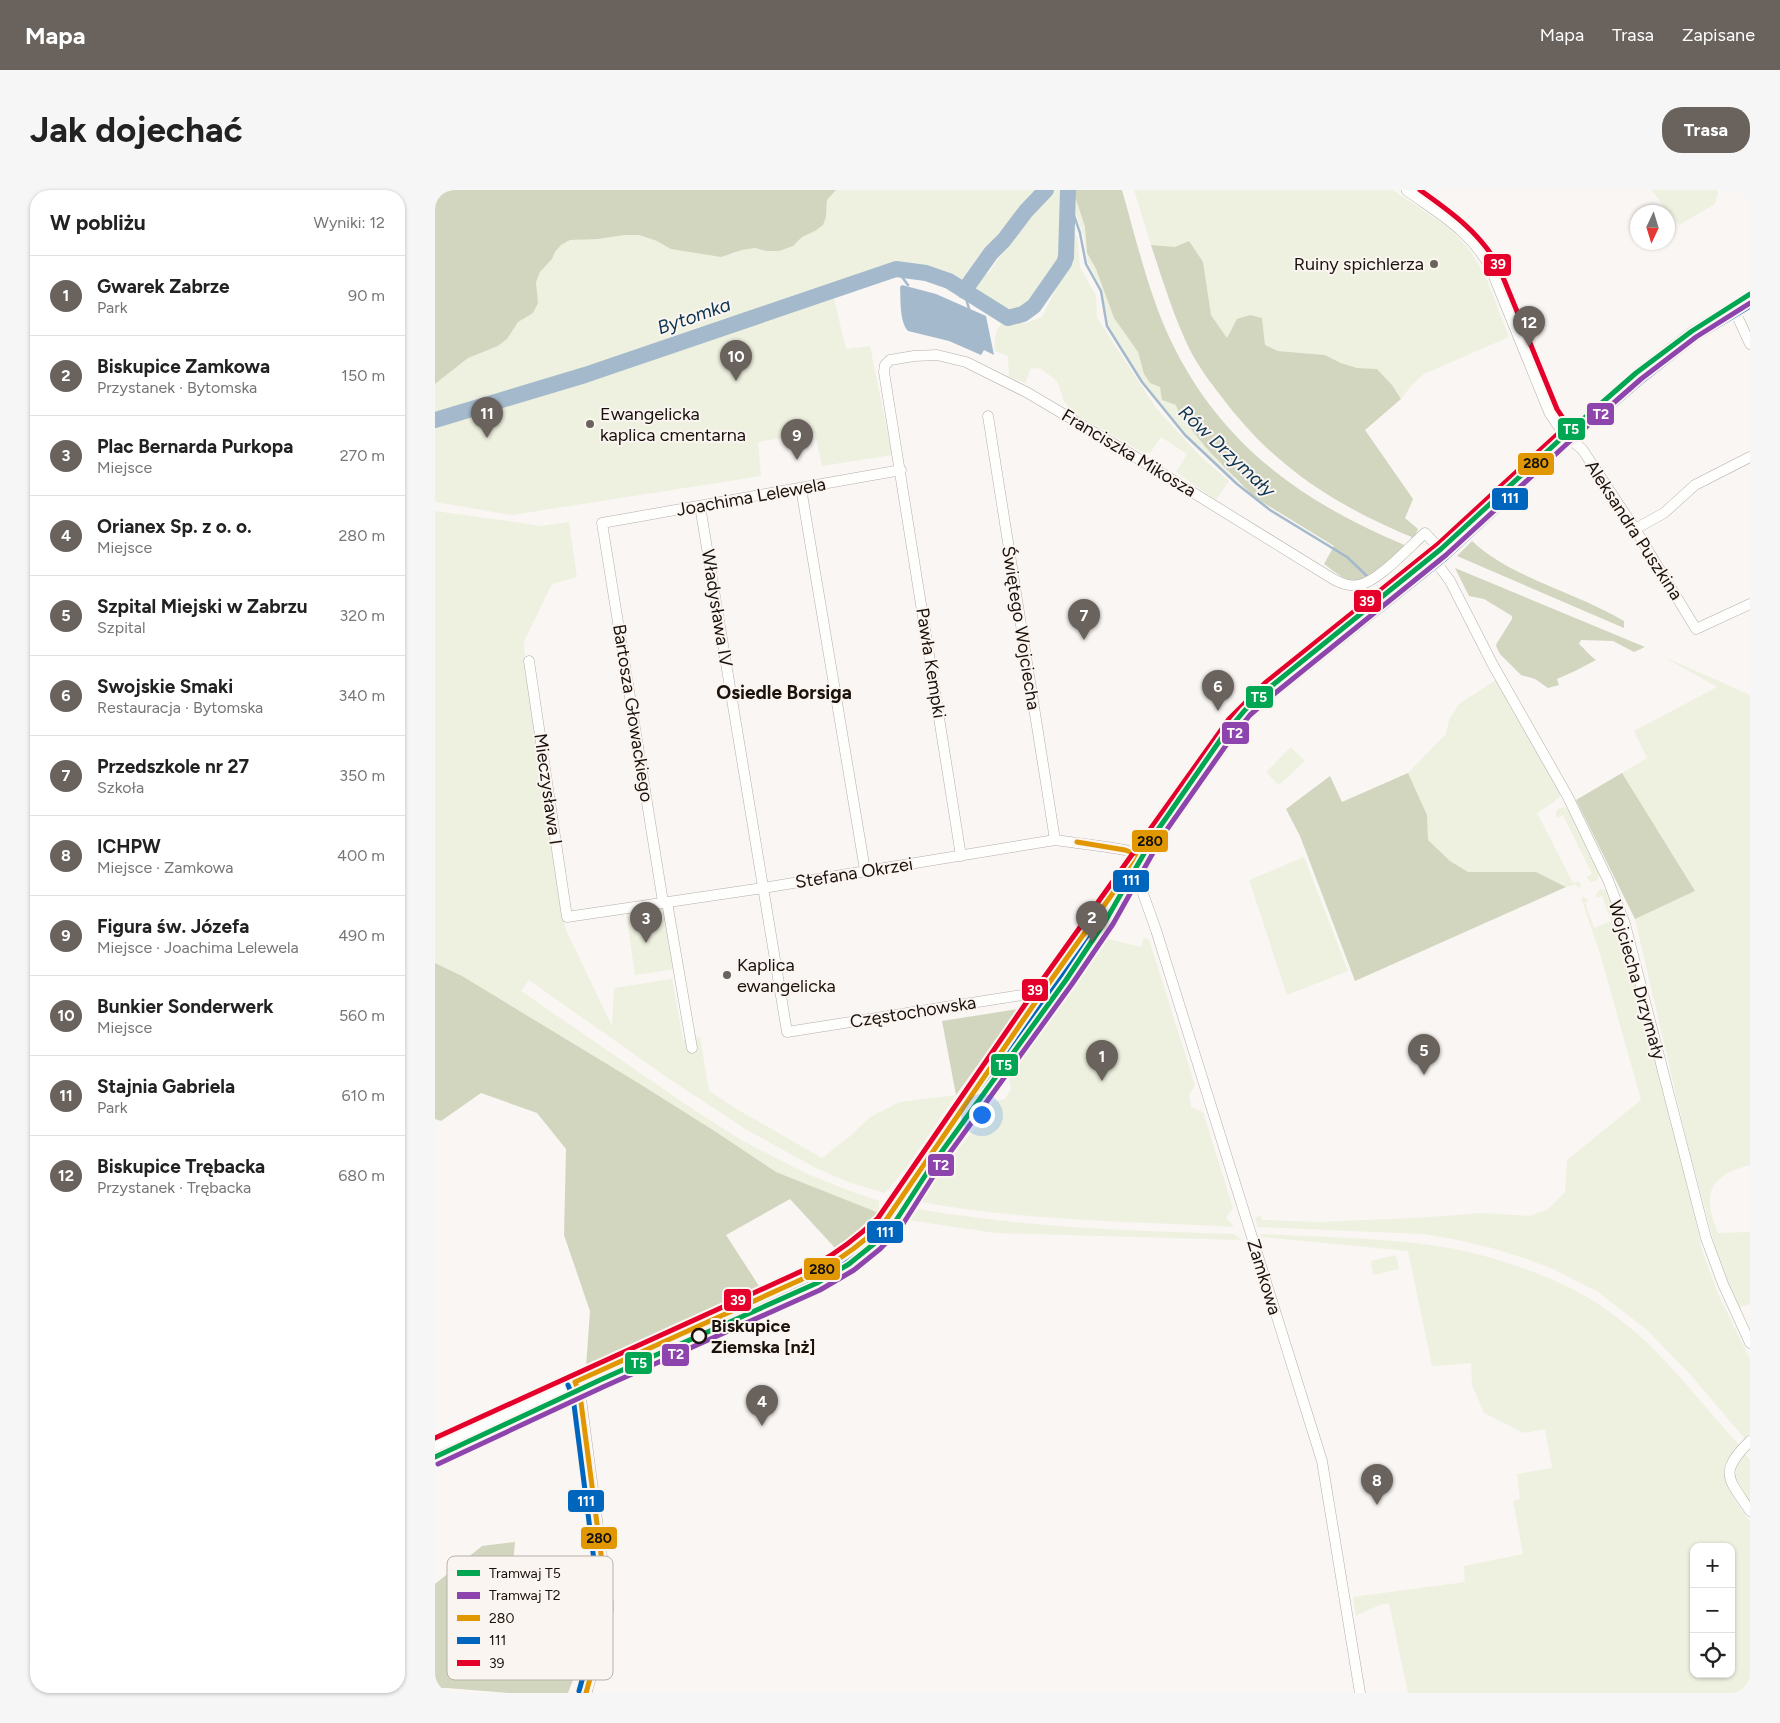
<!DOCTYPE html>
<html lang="pl">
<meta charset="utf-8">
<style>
:root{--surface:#fff;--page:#f6f6f6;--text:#222;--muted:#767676;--line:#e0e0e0;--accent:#69625d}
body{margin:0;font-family:Figtree,sans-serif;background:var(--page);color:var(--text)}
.controls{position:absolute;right:15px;bottom:15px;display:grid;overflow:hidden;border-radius:10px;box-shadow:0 1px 4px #0004}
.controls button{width:45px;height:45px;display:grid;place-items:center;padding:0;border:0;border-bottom:1px solid var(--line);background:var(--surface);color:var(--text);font:25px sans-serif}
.compass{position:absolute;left:1195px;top:15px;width:45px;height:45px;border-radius:50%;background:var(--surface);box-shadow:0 1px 4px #0004;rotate:184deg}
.you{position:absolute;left:546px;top:924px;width:18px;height:18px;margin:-12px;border:4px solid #fff;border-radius:50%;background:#1a73e8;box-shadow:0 0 0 8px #1a73e833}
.badge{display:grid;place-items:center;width:32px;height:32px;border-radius:50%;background:var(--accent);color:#fff;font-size:16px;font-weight:700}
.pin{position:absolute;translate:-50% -41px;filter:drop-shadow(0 1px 2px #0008)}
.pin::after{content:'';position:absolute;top:26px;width:18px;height:15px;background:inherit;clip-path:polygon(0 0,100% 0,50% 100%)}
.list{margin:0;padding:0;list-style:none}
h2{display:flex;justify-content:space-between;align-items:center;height:65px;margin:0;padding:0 20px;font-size:21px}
h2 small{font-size:16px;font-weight:400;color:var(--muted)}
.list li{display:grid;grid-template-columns:32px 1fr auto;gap:15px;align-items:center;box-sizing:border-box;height:80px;padding:0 20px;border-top:1px solid var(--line)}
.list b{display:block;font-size:19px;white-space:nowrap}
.list p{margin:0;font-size:16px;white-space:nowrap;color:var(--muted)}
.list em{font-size:16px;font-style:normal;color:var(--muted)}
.icon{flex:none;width:28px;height:28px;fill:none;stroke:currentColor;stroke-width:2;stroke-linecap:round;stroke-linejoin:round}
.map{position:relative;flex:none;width:1315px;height:1503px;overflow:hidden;border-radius:20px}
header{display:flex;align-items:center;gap:30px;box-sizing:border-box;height:70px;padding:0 25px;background:var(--accent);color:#fff}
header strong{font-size:24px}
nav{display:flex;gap:28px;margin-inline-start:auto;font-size:18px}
.intro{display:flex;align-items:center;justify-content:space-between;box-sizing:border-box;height:120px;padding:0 30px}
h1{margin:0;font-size:35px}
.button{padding:12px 22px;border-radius:20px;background:var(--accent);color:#fff;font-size:18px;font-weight:700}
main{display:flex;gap:30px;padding:0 30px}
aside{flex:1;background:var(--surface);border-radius:20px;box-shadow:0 1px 4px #0004}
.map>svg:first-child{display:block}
.green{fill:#eef1df;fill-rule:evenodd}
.forest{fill:#d2d6bf}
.water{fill:#a4bacc}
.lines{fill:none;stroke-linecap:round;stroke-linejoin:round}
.stream{stroke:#a4bacc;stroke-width:2.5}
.river{stroke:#a4bacc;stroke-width:16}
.minor-casing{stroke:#b5aeaa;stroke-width:11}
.tertiary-casing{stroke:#b5aeaa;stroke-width:12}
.minor{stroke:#fefefd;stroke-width:10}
.tertiary{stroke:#fefefd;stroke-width:11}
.bus-1-casing{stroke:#fbf5f1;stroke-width:9}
.bus-2-casing{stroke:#fbf5f1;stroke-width:9}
.bus-3-casing{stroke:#fbf5f1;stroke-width:9}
.bus-1{stroke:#e19701;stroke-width:5}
.bus-2{stroke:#0065bd;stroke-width:5}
.bus-3{stroke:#e4002b;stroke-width:5}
.tram-1-casing{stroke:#fbf5f1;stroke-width:9}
.tram-2-casing{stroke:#fbf5f1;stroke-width:9}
.tram-1{stroke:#00a651;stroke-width:5}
.tram-2{stroke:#8e44ad;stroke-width:5}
.poi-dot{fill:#69625d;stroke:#fbf5f1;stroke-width:2}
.stop-dot{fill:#fbf5f1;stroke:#1c120c;stroke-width:2.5}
.labels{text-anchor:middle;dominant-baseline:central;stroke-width:4;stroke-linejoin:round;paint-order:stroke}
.poi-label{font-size:18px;fill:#1c120c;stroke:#fbf5f1;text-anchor:start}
.street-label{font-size:18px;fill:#1c120c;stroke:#fbf5f1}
.stop-label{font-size:18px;font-weight:bold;fill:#1c120c;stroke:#fbf5f1;text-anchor:start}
.water-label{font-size:19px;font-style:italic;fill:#0b3551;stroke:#fbf5f1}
.neighbourhood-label{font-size:19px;font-weight:bold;fill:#1c120c;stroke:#fbf5f1}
.key{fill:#fbf5f1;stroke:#b8b1ac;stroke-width:1}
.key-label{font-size:14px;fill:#1c120c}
.line-badge{stroke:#fbf5f1;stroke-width:2}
.badge-label{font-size:14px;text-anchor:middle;font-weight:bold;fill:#fff}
.pale-badge-label{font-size:14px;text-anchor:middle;font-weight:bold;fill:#111}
</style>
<header>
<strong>Mapa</strong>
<nav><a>Mapa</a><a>Trasa</a><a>Zapisane</a></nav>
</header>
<div class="intro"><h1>Jak dojechać</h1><a class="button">Trasa</a></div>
<main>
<aside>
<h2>W pobliżu<small>Wyniki: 12</small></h2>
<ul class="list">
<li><span class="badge">1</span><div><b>Gwarek Zabrze</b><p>Park</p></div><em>90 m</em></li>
<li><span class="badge">2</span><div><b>Biskupice Zamkowa</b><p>Przystanek · Bytomska</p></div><em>150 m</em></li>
<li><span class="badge">3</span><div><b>Plac Bernarda Purkopa</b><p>Miejsce</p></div><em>270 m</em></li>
<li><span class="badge">4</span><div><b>Orianex Sp. z o. o.</b><p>Miejsce</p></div><em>280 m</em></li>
<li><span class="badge">5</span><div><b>Szpital Miejski w Zabrzu</b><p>Szpital</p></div><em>320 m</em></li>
<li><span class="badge">6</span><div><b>Swojskie Smaki</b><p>Restauracja · Bytomska</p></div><em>340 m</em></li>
<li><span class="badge">7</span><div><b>Przedszkole nr 27</b><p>Szkoła</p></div><em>350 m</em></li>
<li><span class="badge">8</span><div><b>ICHPW</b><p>Miejsce · Zamkowa</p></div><em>400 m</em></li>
<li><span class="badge">9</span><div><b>Figura św. Józefa</b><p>Miejsce · Joachima Lelewela</p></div><em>490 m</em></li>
<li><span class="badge">10</span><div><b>Bunkier Sonderwerk</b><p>Miejsce</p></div><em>560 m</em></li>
<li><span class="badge">11</span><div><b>Stajnia Gabriela</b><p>Park</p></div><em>610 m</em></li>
<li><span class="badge">12</span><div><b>Biskupice Trębacka</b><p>Przystanek · Trębacka</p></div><em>680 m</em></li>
</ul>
</aside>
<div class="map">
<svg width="1315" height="1503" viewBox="0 0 1315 1503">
<rect width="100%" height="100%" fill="#f9f6f3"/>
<path class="green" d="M401 0H606C583 23 551 52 537 82L539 84 535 89 531 87 530 91C505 86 485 71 458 76L0 228V194L33 168 63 156 72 149 102 101 101 92 105 82 117 69 120 62 126 55 136 50 177 47 190 45H204L222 51 298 64 307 60 320 58 331 61 358 56 367 47 380 41 391 27 392 10Z
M620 0H629L626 68 620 80 594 116 584 122 574 125 567 118 549 106 537 94C544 84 542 87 553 84L582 41Z
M635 0H638L650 37 652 63 661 79 679 128 703 162 709 184 715 193 725 197 741 215 744 224 772 259 800 286 798 288 752 246 709 193 674 136 667 100 653 73 648 43 634 6Z
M699 0H958L1011 36 1023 46 1038 65 1052 90 1074 147 989 184 976 196 966 209 957 195 941 179 922 178 906 173 890 165 843 161 830 155 827 128 792 148 776 125 772 104 740 57 716 55Z
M1217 0H1281L1283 2 1280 14 1244 35 1236 23 1234 24Z
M638 40 643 50 645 77 661 106 662 128 721 218 765 266 794 291 781 310 741 282 752 264 726 247 715 263 707 262 637 222 629 211 622 191 605 178 595 179 591 193 574 187 573 166 560 161C559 148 560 140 569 131L591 133 607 127 637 66Z
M399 109 411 159 435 156 457 265 387 276 380 243 323 252 326 286 77 325 0 312V234L192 173 193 175 195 174V173L204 170 205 171Z
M0 321 106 336 134 332 142 387 117 394 89 451 90 473 130 738 177 836 179 798 237 789 248 850 265 847 274 901 305 921 387 968 414 947 435 927 465 912 521 905 471 978 450 1003 416 993 381 978 312 940 230 886 94 790 86 801 250 914 306 950 372 984 415 1001 444 1011V1023L341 982 278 940 205 894 27 786 0 773Z
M1227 466 1315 505V975C1273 986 1267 1004 1283 1043L1315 1042V1114L1303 1118 1282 1063 1253 956 1200 729 1260 701 1187 583 1212 568 1199 541 1282 497Z
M1061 490 1124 600 1125 606 1120 611 1102 623 1138 693 1144 691 1146 695 1143 699 1141 694 1131 697 1101 682H1033L1015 671 993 650 992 625 973 583 1011 544 1014 530 1024 514Z
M856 557 870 571 844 595 831 582Z
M1130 617 1133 620 1165 682C1164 688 1162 692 1156 692L1151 687 1157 684 1128 625 1121 628V622L1123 619Z
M869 667 913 781 852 805 814 690Z
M1165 699 1170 700 1174 704 1190 755 1248 973 1267 1060 1283 1104 1315 1169V1243L1310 1249 1255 1184 1211 1139 1163 1102 1118 1079 1089 1068 1057 1058 1018 1049 988 1044 823 1037 820 1029 825 1025 827 1030 885 1032 981 1028 1048 1023 1094 1026 1112 1020 1130 1002 1132 970 1206 910 1166 767 1146 708 1149 707 1154 711 1150 712 1159 738 1176 731 1167 706 1162 708 1161 704Z
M225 717 230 723 240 779 200 785 191 722Z
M669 748 706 757 709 748 714 750 760 895 754 905 756 917 768 922 798 1018 791 1028 799 1037C693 1031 586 1031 481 1011L537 942 558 912 570 909 576 899 574 887 592 855Z
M477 1018C584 1037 691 1041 799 1044L807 1050 561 1043 472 1030Z
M825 1044C888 1048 952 1047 1014 1058 1059 1066 1121 1087 1160 1112 1175 1122 1191 1134 1205 1146 1241 1179 1271 1219 1304 1255 1300 1261 1292 1268 1290 1275 1284 1291 1306 1320 1315 1332V1503H973L954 1413 944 1415 921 1426 918 1407 1030 1392 1029 1376 1088 1364 1078 1311 1085 1309 1082 1284 1117 1278 1110 1239 1089 1243 1049 1223 1037 1195 1036 1173 997 1176 973 1061 826 1047ZM1259 1357H1296V1484H1259Z
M961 1065 964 1079 938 1085 936 1071Z
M1310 1264 1315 1270V1312L1300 1288 1302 1275Z"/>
<path class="forest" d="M0 0H401L392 10 391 27 388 35 380 41 367 47 358 56 344 61H331L320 58 307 60 286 67 236 59 222 51 204 45H190L163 49 135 50 126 55 120 62 117 69 105 82 101 92 103 113 98 123 83 132 72 149 63 156 33 168 0 194Z
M638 0H687C701 49 714 105 736 151 786 255 868 313 972 356 959 367 931 397 912 389 904 386 896 379 889 374L899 356 819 307 772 259 744 224 741 215 727 210 725 197 715 193 709 184 703 162 679 128 661 79 652 63 650 37Z
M754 51 768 72 776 125 792 148 802 129 815 125 827 128 830 155 843 161 890 165 906 173 922 178 942 179 957 195 966 209 930 240 978 309 970 328 983 339 979 348C899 315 838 276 786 206 775 192 764 177 756 162 739 128 728 91 716 55L740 57Z
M1037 351C1076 388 1141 402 1189 431V438L1022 366Z
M1020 378 1210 457 1199 462 1178 451 1146 450 1144 454C1149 458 1154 465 1161 470L1140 481 1122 489 1124 495 1113 498 1100 489 1086 485 1065 464 1061 456 1062 453 1077 429V426L1049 409 1034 406Z
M973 583 992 625 993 650 1015 671 1033 682H1101L1131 697 920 791 865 646 851 619 895 586 907 612Z
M1187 583 1260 701 1200 729 1141 610Z
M0 773 27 786 205 894 278 940 341 982 444 1023 424 1043 401 1059 355 1009 291 1045 324 1096 235 1140 151 1177 155 1121 129 1045 131 959 102 923 46 903 6 931 0 929Z
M583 819 521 905 507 831Z
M80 1352 73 1427 154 1435 157 1440 133 1503H74L12 1498H6L4 1503H0V1394L47 1356Z"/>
<path class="water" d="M467 95 501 104 551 126 559 165 549 160 546 165 514 151 473 141C464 131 466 109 465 97Z"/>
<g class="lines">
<path class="stream" d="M632 5 645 43 651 74 666 101 672 136 707 192 750 245 802 294 835 320 912 367 933 387
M461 79 473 95
M529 101 534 119"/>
<path class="river" d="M529 101 556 63 569 50 591 21 611 0
M0 230 150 185 461 79 491 83 514 91 573 128 588 124 599 116 629 73 631 67 633 0"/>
<g class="minor-casing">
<path id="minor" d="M1298 117 1315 154
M553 226 620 650
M1131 246 1147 259 1200 339 1261 439 1315 414
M366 298 430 680
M265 316 352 842 587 805 604 807
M1200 339 1229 323 1260 295 1315 267
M998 368 1015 391 1058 475 1133 607 1173 690 1190 734 1271 1048 1288 1094 1315 1153
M94 471 132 727 328 698 620 650 672 657 690 660 706 666
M526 666 449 182 450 175 455 170 479 166 502 165 531 172 593 203 694 263 898 389C906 393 914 397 924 395 944 391 974 357 990 343L1007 361
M693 683 703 690 705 695 721 740 887 1271 925 1503
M228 712 167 333 466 280
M232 712 257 858
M1315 1251C1283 1283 1293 1288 1315 1321"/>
</g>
<g class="tertiary-casing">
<path id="tertiary" d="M972 0C1005 24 1036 40 1056 78L1115 223 1131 246
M140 1192 145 1205 173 1417 169 1439 151 1503
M0 1256 383 1082C409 1067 427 1054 449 1033L604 807 789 547 811 521 835 499 1007 361 1131 246 1202 185 1258 142 1315 107"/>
</g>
<use href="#minor" class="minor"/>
<use href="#tertiary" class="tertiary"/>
<g class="bus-1-casing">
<path id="bus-1" d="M642 652 690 660 706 666
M140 1192 383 1082C407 1068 429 1052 449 1033L604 807 789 547 811 521 835 499 1007 361 1131 246 1202 185 1258 142 1315 107
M140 1192 145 1205 173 1417 169 1439 151 1503"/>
</g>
<g class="bus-2-casing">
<path id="bus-2" d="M133 1195 138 1207 165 1417 162 1437 144 1501
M143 1199 386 1089C411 1074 435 1058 455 1037L610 811 795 552 816 526 840 505 1012 367 1136 252 1207 191 1262 148 1315 116"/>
</g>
<g class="bus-3-casing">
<path id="bus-3" d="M985 0C1016 22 1044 42 1063 75L1122 219 1137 242
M0 1248 380 1075C403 1062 424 1046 443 1028L598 803 794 529 830 493 1002 355 1126 241"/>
</g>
<use href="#bus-1" class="bus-1"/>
<use href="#bus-2" class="bus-2"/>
<use href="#bus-3" class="bus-3"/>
<g class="tram-1-casing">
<path id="tram-1" d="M0 1267 165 1190 382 1093 414 1074 440 1053 460 1032 497 975 631 790 671 730 722 641 788 546 810 520 834 498 1006 359 1130 245 1201 183 1257 141 1315 104"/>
</g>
<g class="tram-2-casing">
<path id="tram-2" d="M3 1274 168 1197 385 1100 419 1080 445 1059 466 1037 503 979 637 794 678 734 728 645 794 551 815 525 839 504 1011 365 1135 251 1206 189 1261 147 1315 113"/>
</g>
<use href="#tram-1" class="tram-1"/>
<use href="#tram-2" class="tram-2"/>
</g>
<g class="poi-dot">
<circle cx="999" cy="74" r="5"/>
<circle cx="155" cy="234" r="5"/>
<circle cx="292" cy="785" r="5"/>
</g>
<circle class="stop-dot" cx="264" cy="1146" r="7"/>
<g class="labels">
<g class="poi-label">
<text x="989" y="74" text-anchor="end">Ruiny spichlerza</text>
<text x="165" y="224">Ewangelicka<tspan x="165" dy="21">kaplica cmentarna</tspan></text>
<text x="302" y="775">Kaplica<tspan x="302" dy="21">ewangelicka</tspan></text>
</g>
<g class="street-label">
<text transform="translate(694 263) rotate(31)">Franciszka Mikosza</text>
<text transform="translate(316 307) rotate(-10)">Joachima Lelewela</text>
<text transform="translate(1199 340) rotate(57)">Aleksandra Puszkina</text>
<text transform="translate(282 418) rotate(81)">Władysława IV</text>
<text transform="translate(586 438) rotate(81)">Świętego Wojciecha</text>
<text transform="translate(496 473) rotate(81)">Pawła Kempki</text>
<text transform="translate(198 523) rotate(81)">Bartosza Głowackiego</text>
<text transform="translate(113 599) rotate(82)">Mieczysława I</text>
<text transform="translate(419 683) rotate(-9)">Stefana Okrzei</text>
<text transform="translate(1202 790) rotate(74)">Wojciecha Drzymały</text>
<text transform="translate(478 822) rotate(-9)">Częstochowska</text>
<text transform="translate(829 1087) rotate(73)">Zamkowa</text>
</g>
<g class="stop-label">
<text x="276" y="1136">Biskupice<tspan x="276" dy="21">Ziemska [nż]</tspan></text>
</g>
<g class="water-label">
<text transform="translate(259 126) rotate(-19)">Bytomka</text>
<text transform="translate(792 261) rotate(43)">Rów Drzymały</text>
</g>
<g class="neighbourhood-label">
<text x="349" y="502">Osiedle Borsiga</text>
</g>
</g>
<rect x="12" y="1366" width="166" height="124" rx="8" class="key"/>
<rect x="22" y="1380" width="23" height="6" fill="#00a651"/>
<rect x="22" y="1402" width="23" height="7" fill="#8e44ad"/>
<rect x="22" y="1425" width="23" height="6" fill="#e19701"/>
<rect x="22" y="1447" width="23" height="7" fill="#0065bd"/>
<rect x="22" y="1470" width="23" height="6" fill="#e4002b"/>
<g class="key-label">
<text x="54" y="1388">Tramwaj T5</text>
<text x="54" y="1410">Tramwaj T2</text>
<text x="54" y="1433">280</text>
<text x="54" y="1455">111</text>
<text x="54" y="1478">39</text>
</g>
<g class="line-badge">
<rect x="1048" y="63" width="29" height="24" rx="5" fill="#e4002b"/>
<rect x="1151" y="212" width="29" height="24" rx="5" fill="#8e44ad"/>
<rect x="1122" y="227" width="29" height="24" rx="5" fill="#00a651"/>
<rect x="1082" y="262" width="38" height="24" rx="5" fill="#e19701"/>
<rect x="1056" y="297" width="38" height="24" rx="5" fill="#0065bd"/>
<rect x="918" y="399" width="29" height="24" rx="5" fill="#e4002b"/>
<rect x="810" y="495" width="29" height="24" rx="5" fill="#00a651"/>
<rect x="786" y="531" width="29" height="24" rx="5" fill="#8e44ad"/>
<rect x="696" y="639" width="38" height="24" rx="5" fill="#e19701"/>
<rect x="677" y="679" width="38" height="24" rx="5" fill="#0065bd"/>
<rect x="586" y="788" width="28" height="24" rx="5" fill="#e4002b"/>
<rect x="555" y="863" width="29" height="24" rx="5" fill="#00a651"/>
<rect x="492" y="963" width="28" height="24" rx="5" fill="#8e44ad"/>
<rect x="431" y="1030" width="38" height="24" rx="5" fill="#0065bd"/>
<rect x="368" y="1067" width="38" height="24" rx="5" fill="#e19701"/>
<rect x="288" y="1098" width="29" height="24" rx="5" fill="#e4002b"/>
<rect x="226" y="1153" width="29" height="24" rx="5" fill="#8e44ad"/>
<rect x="189" y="1161" width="29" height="24" rx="5" fill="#00a651"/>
<rect x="132" y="1299" width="38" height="24" rx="5" fill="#0065bd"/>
<rect x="145" y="1336" width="38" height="24" rx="5" fill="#e19701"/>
</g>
<g class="badge-label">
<text x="1063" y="79">39</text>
<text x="1166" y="229">T2</text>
<text x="1136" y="244">T5</text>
<text x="1075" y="313">111</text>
<text x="932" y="416">39</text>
<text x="824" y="512">T5</text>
<text x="800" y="548">T2</text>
<text x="696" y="695">111</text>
<text x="600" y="805">39</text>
<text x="569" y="880">T5</text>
<text x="506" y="980">T2</text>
<text x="450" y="1047">111</text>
<text x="303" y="1115">39</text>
<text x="241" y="1169">T2</text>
<text x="204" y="1178">T5</text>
<text x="151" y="1316">111</text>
</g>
<g class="pale-badge-label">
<text x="1101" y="278">280</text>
<text x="715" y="656">280</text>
<text x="387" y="1084">280</text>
<text x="164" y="1353">280</text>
</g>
</svg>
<div class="controls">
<button>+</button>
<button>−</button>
<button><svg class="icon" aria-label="locate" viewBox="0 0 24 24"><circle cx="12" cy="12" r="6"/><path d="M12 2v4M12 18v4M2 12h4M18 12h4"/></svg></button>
</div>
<svg class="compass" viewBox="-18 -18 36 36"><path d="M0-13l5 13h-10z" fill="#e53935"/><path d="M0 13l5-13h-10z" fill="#767676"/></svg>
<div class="you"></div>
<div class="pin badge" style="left:667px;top:891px">1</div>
<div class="pin badge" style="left:657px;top:752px">2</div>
<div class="pin badge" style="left:211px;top:753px">3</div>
<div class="pin badge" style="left:327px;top:1236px">4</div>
<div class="pin badge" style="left:989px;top:885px">5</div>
<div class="pin badge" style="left:783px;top:521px">6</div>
<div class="pin badge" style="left:649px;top:450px">7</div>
<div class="pin badge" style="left:942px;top:1315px">8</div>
<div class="pin badge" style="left:362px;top:270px">9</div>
<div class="pin badge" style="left:301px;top:191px">10</div>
<div class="pin badge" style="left:52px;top:248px">11</div>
<div class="pin badge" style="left:1094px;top:157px">12</div>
</div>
</main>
